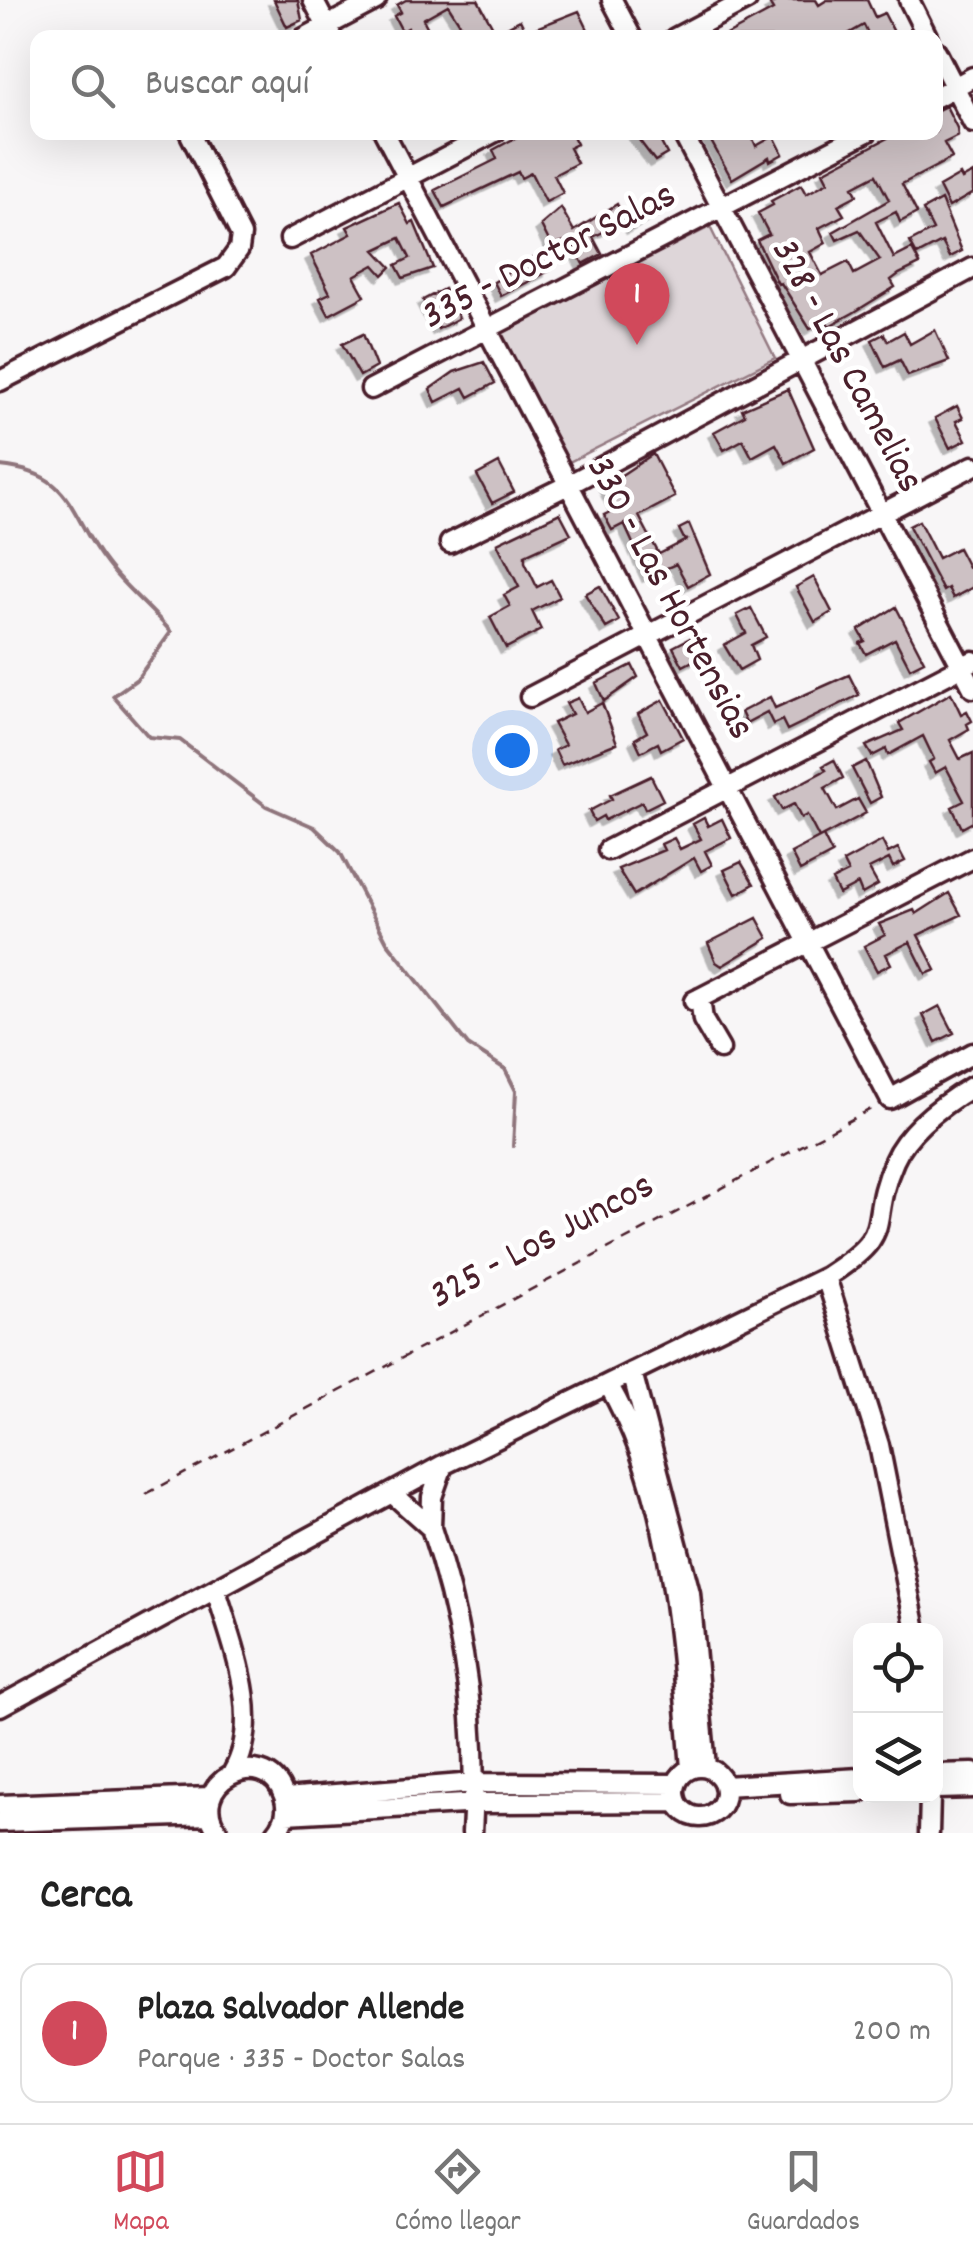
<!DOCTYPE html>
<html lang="es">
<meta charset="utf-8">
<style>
:root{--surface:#fff;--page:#f2f2f2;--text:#222;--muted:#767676;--line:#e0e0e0;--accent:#d1495b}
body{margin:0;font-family:Dekko,sans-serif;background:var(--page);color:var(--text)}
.controls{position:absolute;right:30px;bottom:30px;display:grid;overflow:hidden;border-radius:20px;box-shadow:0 10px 40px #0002}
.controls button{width:90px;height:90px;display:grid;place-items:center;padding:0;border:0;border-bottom:2px solid var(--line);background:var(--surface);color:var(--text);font:50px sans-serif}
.you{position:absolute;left:512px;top:750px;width:35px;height:35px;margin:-25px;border:8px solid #fff;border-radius:50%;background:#1a73e8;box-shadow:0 0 0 15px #1a73e833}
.badge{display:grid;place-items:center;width:65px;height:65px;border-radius:50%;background:var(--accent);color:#fff;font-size:32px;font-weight:700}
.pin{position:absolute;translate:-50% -82px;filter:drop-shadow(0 2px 5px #0008)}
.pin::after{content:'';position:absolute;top:52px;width:35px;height:30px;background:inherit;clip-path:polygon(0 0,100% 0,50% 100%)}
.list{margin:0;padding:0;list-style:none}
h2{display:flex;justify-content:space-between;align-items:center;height:130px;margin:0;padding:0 40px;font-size:42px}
h2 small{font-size:32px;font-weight:400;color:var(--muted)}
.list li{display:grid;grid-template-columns:65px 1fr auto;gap:30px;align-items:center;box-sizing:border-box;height:140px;margin:0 20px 20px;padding:0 20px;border:2px solid var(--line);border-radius:20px}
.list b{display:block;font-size:38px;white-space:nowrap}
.list p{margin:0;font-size:32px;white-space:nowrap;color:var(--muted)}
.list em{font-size:32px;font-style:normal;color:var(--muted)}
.icon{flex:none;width:55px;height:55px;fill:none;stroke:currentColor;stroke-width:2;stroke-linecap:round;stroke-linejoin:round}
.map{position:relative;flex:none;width:973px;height:1833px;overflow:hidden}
.search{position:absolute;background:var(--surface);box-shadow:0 10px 40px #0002;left:30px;right:30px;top:30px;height:110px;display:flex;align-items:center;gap:25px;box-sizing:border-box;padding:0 35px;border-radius:20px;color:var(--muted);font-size:38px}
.sheet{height:290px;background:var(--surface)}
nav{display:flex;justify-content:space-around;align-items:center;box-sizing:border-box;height:140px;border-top:2px solid var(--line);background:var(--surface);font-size:28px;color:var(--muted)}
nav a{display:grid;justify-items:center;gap:5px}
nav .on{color:var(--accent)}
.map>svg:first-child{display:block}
.green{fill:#ded6d9;stroke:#947a82;stroke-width:2.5}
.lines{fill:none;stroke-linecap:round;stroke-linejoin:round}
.stream{stroke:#8f747b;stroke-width:4}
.building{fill:#cdc1c4;stroke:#4a1f2b;stroke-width:2.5;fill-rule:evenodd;filter:url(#shadow)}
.minor-casing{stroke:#4a1f2b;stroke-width:25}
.path{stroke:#4a1f2b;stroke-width:2.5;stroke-dasharray:10 8;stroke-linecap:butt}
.minor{stroke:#fff;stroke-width:18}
.labels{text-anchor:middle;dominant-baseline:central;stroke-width:9;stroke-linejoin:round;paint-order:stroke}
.street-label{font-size:40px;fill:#4a1f2b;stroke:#fff}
</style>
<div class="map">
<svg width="973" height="1833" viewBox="0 0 973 1833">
<defs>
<filter id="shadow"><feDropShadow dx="-5.5" dy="5.5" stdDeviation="0" flood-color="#0004"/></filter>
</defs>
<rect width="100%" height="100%" fill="#f8f6f7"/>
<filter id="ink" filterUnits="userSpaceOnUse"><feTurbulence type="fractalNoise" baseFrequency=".01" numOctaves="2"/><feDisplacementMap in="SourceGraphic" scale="20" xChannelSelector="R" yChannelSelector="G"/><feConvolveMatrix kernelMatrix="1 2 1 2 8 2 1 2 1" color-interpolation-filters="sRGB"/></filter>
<g filter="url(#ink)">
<path class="green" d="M710 227 775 358 565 464 500 333Z"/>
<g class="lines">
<path class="stream" d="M0 466C75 473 68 515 107 564 125 588 151 608 171 632L137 679 113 696 149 737 180 740 266 806 314 827 340 852 387 942 468 1045 505 1069 516 1091 513 1146"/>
</g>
<path class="building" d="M274 0H298L302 20 287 27Z
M406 0H478L496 33 520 20 526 32 579 11 592 38H469L448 5 423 19 433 38H413L408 28 402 31 394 16 401 12 397 5Z
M778 0H816L819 5 827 0H867L875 17 884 13 897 38H870L864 25 841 38H721L773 10 770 5Z
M946 106 957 128 958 136 944 143 952 158 902 184 917 213 900 222 896 212 876 222 894 258 912 249 920 264 899 274 891 280 895 287 853 313 829 326 826 320 810 329 781 283 778 284 757 240 769 234 758 213 773 205 771 201 801 185 806 194 828 182 823 172 899 132H936V111ZM876 175 889 200 833 232 837 240 859 230 880 260 854 274 848 262 822 275 810 252 826 243 819 228 844 215 838 205 857 195 853 187Z
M526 132H571L577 144 569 148 577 163 554 175 563 193 546 202 531 173 521 178 518 172 444 207 435 190 497 159 493 150Z
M633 132H667L658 137 667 154 655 161Z
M706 132H750L756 146 774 136 783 154 770 161 769 157 732 179Z
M973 173V193L949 207 939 187 960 175 962 179Z
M655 196 663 211 632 228 624 213Z
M941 200 962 251 950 257 942 242 917 255 910 242 933 230 923 210Z
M399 203 410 224 414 222 433 268 403 278 396 265 410 258 400 238 375 250 391 267 383 275 374 265 354 276 365 296 329 315 320 298 330 293 311 255 351 234 347 227Z
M617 204 626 221 593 237 602 254 583 264 570 240 551 245 541 225 561 208 574 231Z
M540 253 549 271 501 296 494 282Z
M444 289 459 318 438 329 423 300Z
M935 330 949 361 908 376 900 360 885 367 872 340 884 334 888 341 904 332 910 344Z
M363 334 376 367 360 376 342 344Z
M484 362 495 383 469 397 464 388 436 402 430 389 454 372Z
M788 389 814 448 786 463 776 444 752 457 743 440 724 450 714 432 745 415 742 409Z
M957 406 963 418 956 421 966 440 950 448 935 418Z
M653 454 675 497 639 516 659 554 688 539 685 541 679 529 689 524 710 574 688 586 676 564 648 576 624 524 612 530 604 515 616 509 605 486Z
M499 463 514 492 492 503 477 475Z
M560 513 571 534 525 555V562L537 587 551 580 560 597 532 611 541 630 506 648 490 617 510 606 504 595 519 587 497 543Z
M919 521 938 558 958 548 968 567 973 565V587L953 598 948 588 943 591 909 526Z
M814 577 832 612 815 622 796 587Z
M600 586 619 621 606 628 585 594Z
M896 607 924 661 910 668 895 639 866 654 860 643 865 641 859 630Z
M751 608 766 637 751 645 757 660 739 670 724 645 746 633 737 615Z
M696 635 706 654 683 666 673 647Z
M632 665 638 677 604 701 596 683Z
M849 675 859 695 787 730 782 720 773 724 767 712 746 723 741 712 770 697 775 708Z
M951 693 961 714 967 711 972 721 967 724 969 729 950 740 960 759 973 753V822L962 828 952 807 964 801 946 767 935 773 929 762 934 759 923 736 888 755 886 749 872 756 866 746 903 730 899 723Z
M578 698 585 712 602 703 617 743 562 765 555 750 565 745 553 723 572 714 566 703Z
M663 700 683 738 661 750 658 743 641 752 635 739 647 732 638 714Z
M834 760 843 778 825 788 837 810 858 799 866 813 819 838 807 815 801 818 794 804 782 810 775 797 826 770 823 766Z
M866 761 881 797 870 803 852 768Z
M651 776 663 800 645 809 642 802 605 820 603 816 594 821 589 811 612 799 610 795Z
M704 818 708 826 722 819 731 838 705 851 712 865 701 871 694 858 634 895 618 869 664 850 661 844 674 838 680 849 701 839 693 824Z
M823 836 832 854 800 871 791 853Z
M882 841 888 853 898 848 905 861 893 867 889 859 869 869 878 885 862 894 858 884 839 894 832 880 848 872 843 862Z
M741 862 754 884 736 894 724 870Z
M949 893 961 915 918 935 936 970 926 974 910 942 886 954 891 964 877 971 864 946 885 935 879 924 914 910 916 914Z
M757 918 768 938 722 966 716 962 708 943Z
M940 1006 954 1033 936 1042 923 1015Z"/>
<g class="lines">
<g class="minor-casing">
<path id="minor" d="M313 0 333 38
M612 0 632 38
M909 0 928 38
M304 38 376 0
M675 38 747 0
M936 51 973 123
M936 97 973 77
M384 132 890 1099 973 1053
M682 132 973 688
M290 239 495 132
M0 381 226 267 239 249 241 235 189 132
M371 389 867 132
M450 543 568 485 973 268
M530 697 973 466
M608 850 973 661
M700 998 703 1020 720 1049
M694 1001 973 858
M826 1277 879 1445 916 1630
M632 1372 690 1593 706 1767
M608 1384C674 1497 680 1640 691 1768
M393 1494 431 1528 432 1497 443 1465
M431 1528C464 1626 479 1730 472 1833
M216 1590C232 1644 264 1719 233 1772
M0 1706 443 1465 826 1277C900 1230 865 1227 894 1161 908 1129 943 1104 973 1086
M675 1792a25 25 0 1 1 50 0a25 25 0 1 1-50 0Z
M936 1774 973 1773
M724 1786 860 1778
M936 1789 973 1788
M790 1794 860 1792
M285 1798 475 1783 676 1784
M0 1805 210 1797
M286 1814 481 1803 677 1802
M0 1822 210 1815
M219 1833C181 1784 266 1740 284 1796 289 1809 285 1822 276 1833
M929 1833 930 1796"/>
</g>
<path class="path" d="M146 1494 873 1108"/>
<use href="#minor" class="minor"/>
</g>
</g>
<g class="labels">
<g class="street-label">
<text transform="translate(550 258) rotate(-27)">335 - Doctor Salas</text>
<text transform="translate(845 367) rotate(62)">328 - Las Camelias</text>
<text transform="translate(668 599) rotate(62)">330 - Las Hortensias</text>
<text transform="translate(543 1243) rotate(-28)">325 - Los Juncos</text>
</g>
</g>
</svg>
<div class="controls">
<button><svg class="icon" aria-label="locate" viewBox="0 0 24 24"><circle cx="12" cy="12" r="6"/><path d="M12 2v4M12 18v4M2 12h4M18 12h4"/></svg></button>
<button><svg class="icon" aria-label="layers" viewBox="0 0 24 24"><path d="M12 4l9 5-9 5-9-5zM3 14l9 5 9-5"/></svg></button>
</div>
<div class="you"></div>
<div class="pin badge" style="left:637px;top:345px">1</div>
<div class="search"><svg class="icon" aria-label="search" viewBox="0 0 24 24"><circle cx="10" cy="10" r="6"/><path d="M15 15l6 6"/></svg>Buscar aquí</div>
</div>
<section class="sheet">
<h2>Cerca<small></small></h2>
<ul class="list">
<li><span class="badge">1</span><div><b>Plaza Salvador Allende</b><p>Parque · 335 - Doctor Salas</p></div><em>200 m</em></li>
</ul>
</section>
<nav>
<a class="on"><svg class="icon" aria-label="map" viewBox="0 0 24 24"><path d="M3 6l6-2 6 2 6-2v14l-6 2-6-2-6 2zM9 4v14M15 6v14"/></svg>Mapa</a>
<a><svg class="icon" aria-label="directions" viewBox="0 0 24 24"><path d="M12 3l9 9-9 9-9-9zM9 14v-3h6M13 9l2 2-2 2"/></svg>Cómo llegar</a>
<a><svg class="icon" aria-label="saved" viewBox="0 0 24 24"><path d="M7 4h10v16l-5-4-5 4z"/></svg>Guardados</a>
</nav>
